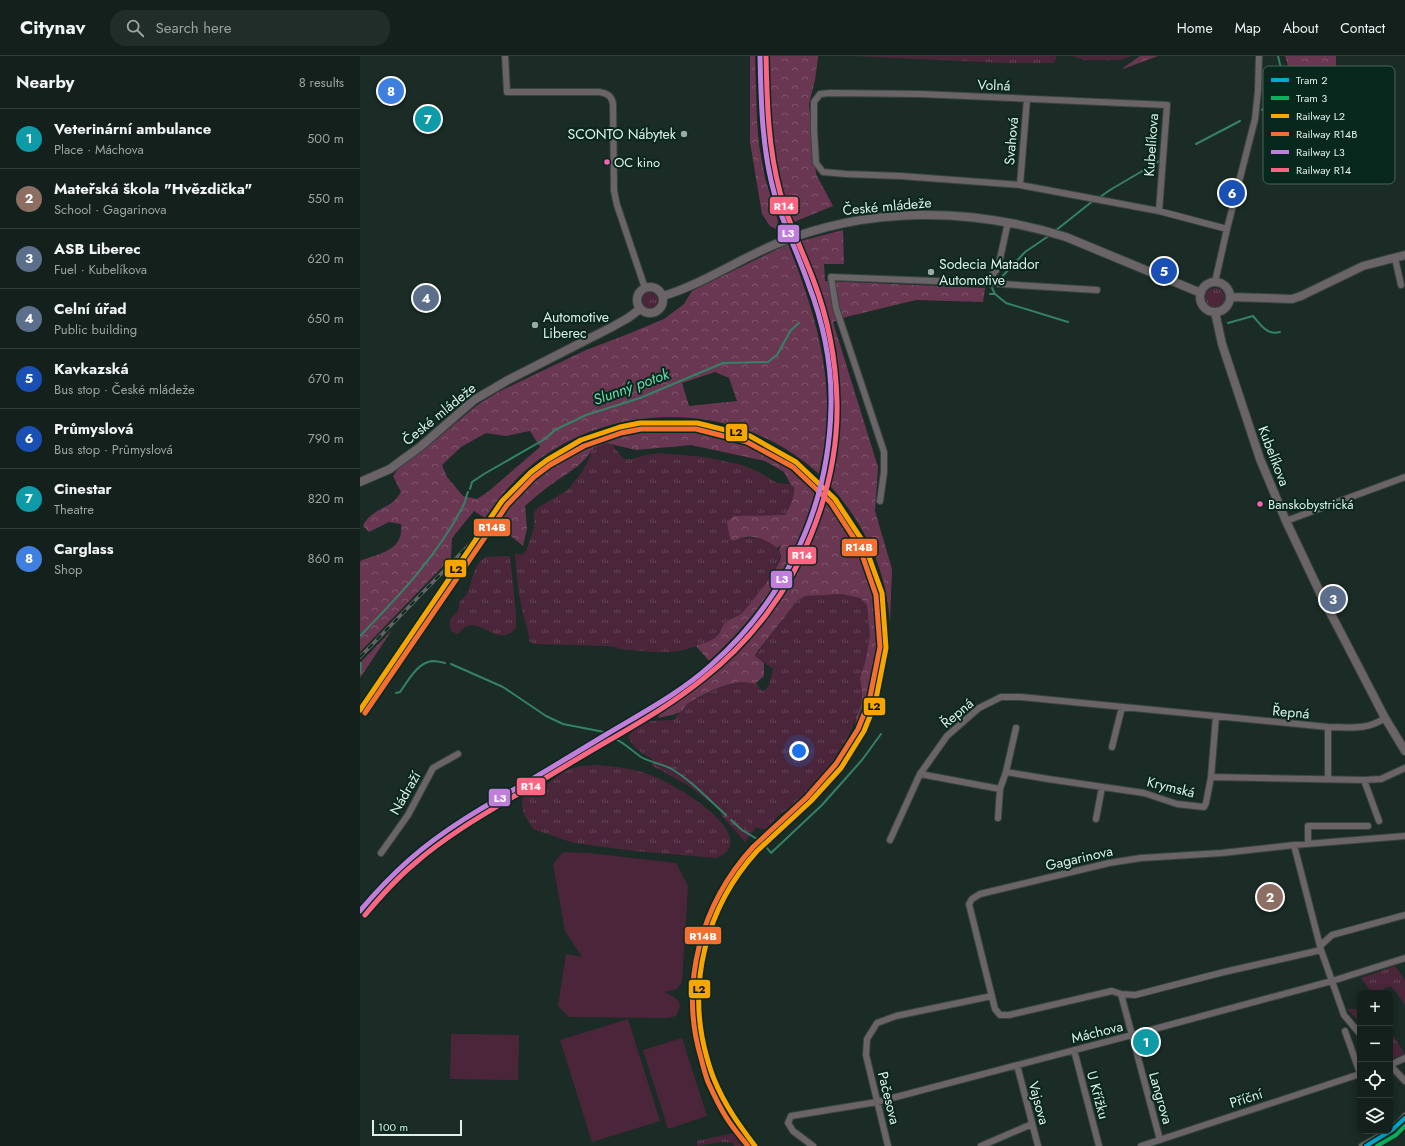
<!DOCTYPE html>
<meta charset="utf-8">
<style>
:root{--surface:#14201c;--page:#212d29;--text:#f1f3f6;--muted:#9da3a3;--line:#333e3b;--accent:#9aaba4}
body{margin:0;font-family:Jost,sans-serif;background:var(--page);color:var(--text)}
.controls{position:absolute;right:12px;bottom:12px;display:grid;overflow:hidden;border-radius:8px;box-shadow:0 2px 10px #0003}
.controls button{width:36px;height:36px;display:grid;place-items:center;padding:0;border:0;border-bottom:1px solid var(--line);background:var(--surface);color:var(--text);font:20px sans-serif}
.scale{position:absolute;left:12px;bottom:10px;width:90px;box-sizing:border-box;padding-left:4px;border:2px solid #dff0e8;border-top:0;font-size:11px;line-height:14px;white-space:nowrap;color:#dff0e8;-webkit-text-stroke:3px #09281d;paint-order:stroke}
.you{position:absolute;left:439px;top:695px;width:14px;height:14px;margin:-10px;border:3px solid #fff;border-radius:50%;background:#1a73e8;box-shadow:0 0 0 6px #1a73e833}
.badge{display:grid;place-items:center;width:26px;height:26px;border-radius:50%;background:var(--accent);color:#fff;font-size:13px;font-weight:700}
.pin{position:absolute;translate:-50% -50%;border:2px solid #fff;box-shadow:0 1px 4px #0006}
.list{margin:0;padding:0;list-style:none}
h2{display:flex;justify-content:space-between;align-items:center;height:52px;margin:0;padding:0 16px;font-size:17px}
h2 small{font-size:13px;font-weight:400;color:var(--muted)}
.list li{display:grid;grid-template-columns:26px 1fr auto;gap:12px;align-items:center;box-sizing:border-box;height:60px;padding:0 16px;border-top:1px solid var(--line)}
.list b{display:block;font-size:15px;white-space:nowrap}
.list p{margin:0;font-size:13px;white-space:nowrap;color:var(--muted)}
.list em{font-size:13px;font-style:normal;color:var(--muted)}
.icon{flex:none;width:22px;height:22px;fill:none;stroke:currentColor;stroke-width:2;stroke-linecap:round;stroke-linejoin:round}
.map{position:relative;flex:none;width:1045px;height:1090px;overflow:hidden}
header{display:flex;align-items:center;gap:24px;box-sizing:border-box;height:56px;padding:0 20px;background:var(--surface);border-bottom:1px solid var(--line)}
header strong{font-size:19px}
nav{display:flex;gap:22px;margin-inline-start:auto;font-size:14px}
.search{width:280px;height:36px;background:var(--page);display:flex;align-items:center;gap:10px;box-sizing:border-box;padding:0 14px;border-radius:16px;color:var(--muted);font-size:15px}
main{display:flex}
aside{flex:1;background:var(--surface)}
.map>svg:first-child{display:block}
.grass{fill:url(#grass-tufts)}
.forest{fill:url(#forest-crowns);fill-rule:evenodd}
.wetland{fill:url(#wetland-marsh)}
.garden{fill:#4b263b}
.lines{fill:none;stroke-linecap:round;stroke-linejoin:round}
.stream{stroke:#348266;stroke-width:2}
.minor-casing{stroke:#38453f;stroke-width:8}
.tertiary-casing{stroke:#38453f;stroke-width:10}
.minor{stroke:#6a6367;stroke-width:6}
.tertiary{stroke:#6a6367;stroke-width:8}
.rail-casing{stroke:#616565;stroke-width:3.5}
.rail{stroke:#09281d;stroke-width:2;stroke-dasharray:6;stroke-linecap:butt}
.rail-1-casing{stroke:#09281d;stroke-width:8}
.rail-2-casing{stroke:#09281d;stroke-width:8}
.rail-3-casing{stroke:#09281d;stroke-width:8}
.rail-4-casing{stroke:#09281d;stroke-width:8}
.rail-1{stroke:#f7a600;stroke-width:5}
.rail-2{stroke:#f46f30;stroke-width:5}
.rail-3{stroke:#c07fdc;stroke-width:5}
.rail-4{stroke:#fa6682;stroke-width:5}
.tram-1-casing{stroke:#09281d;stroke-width:7}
.tram-2-casing{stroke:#09281d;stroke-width:7}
.tram-1{stroke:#00a9ce;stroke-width:4}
.tram-2{stroke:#0daf5c;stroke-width:4}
.poi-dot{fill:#9aaba4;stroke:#09281d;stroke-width:1.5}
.bus-dot{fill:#f860b3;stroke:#09281d;stroke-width:1.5}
.labels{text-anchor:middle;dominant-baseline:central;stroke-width:4;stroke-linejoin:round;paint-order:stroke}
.bus-label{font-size:13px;fill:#dff0e8;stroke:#09281d;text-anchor:start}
.street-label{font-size:14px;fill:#dff0e8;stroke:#09281d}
.poi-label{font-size:14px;fill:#dff0e8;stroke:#09281d;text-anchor:start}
.water-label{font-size:15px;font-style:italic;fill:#68ddb0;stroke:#09281d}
.key{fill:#09281d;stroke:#49645a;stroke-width:1}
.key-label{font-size:11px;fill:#dff0e8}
.line-badge{stroke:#09281d;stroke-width:1.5}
.badge-label{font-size:11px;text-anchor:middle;font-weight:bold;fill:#fff}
.pale-badge-label{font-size:11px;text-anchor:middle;font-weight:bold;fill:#111}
</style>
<header>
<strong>Citynav</strong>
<div class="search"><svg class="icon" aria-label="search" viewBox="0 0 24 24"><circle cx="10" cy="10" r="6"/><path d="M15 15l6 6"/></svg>Search here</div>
<nav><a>Home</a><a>Map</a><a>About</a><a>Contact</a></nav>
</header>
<main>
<aside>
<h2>Nearby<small>8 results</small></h2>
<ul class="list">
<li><span class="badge" style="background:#0f9aa8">1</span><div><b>Veterinární ambulance</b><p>Place · Máchova</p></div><em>500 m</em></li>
<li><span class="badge" style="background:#8d6e63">2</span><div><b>Mateřská škola &quot;Hvězdička&quot;</b><p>School · Gagarinova</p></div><em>550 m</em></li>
<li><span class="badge" style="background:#5c6f8a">3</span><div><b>ASB Liberec</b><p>Fuel · Kubelíkova</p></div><em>620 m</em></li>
<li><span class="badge" style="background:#5c6f8a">4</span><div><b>Celní úřad</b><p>Public building</p></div><em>650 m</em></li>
<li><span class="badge" style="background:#1a4fb4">5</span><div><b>Kavkazská</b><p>Bus stop · České mládeže</p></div><em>670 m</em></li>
<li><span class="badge" style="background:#1a4fb4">6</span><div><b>Průmyslová</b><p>Bus stop · Průmyslová</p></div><em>790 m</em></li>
<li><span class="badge" style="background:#0f9aa8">7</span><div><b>Cinestar</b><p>Theatre</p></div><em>820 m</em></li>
<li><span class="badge" style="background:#3f7fe0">8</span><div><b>Carglass</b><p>Shop</p></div><em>860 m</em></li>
</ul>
</aside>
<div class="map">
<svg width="1045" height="1090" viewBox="0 0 1045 1090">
<defs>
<pattern id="grass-tufts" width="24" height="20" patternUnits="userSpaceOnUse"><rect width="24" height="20" fill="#4b263b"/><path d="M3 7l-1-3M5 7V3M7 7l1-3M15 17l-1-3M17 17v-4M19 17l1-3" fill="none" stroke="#644657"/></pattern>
<pattern id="forest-crowns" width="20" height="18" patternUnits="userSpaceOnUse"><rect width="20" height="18" fill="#6a3753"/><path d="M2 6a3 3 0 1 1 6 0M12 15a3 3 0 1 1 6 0" fill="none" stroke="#7f546c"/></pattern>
<pattern id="wetland-marsh" width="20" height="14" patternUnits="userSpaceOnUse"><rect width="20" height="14" fill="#4b263b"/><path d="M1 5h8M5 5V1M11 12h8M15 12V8" fill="none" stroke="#644657"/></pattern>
</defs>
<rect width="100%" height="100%" fill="#1b2b25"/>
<path class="grass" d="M493 0H697L694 7H645Z
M712 0H771L761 4H725Z
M845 242a10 10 0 1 1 20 0a10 10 0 1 1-20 0Z
M282 244a8 8 0 1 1 16 0a8 8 0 1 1-16 0Z
M246 387 253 389 256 394 264 403H272L286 399 300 397 344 401 382 409 397 415 417 427 429 428 434 431 432 448 425 459 374 460V485C386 478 418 481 420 499 422 509 391 549 383 556 377 561 370 562 365 567 361 572 361 578 355 582 349 587 338 589 330 592 310 600 279 594 258 593L257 591 246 590 174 588 169 585C169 574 164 564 162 554 158 535 156 516 155 497L162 499 166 495 174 472V456L179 451 206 435 210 431 222 416 229 403 232 392Z
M146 500 150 501 156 557V572C137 593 123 562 105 571 103 572 100 576 98 578 92 577 89 572 90 566 90 560 96 559 98 554 101 549 98 553 99 547 101 544 105 541 107 537 113 525 113 509 125 501Z
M481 538 500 542 507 549 510 580 505 607 500 622 502 638 501 649 483 694 467 715 440 744 420 758 406 773H400L376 760 275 692 268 681 276 669 290 665 314 664C317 660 321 653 325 650 337 640 385 617 398 629 398 629 401 634 401 634L404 635 409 629 413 613 395 600 437 545 445 540Z
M238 709C257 711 278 713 295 721 312 727 394 774 364 798 362 799 359 801 356 802L275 795 214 787 173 773 164 758 162 750 163 741 165 737 187 728 203 716 210 713 221 710Z
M1035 910 1045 924V949L1036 936 1030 930 1016 937H1012L1001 922Z
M987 953H1000V967Z
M1030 975 1045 998 1031 1003 1030 1002Z
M374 1077 386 1090H374V1087L361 1086 337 1090V1085Z"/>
<path class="forest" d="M390 0H395L397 66 399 89 405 122 418 165 416 173 410 170 402 158 390 86Z
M404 0H458V2L455 24 449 48 456 118 473 150 429 168C406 111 406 60 404 0Z
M780 0H798L763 13V12Z
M925 0H976V39L964 124Z
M483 174 484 208H464L465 225 625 232 623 246 556 244 486 261 473 266 518 411 515 455 532 513 530 566C526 511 504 467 467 426 470 413 473 400 474 387 478 335 472 284 456 235 450 219 443 203 437 186Z
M428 188C454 253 474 318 465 388 463 398 461 408 459 418 381 346 257 342 173 408 154 423 139 442 125 462L114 455 92 482 91 502 0 596V506L2 504C21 497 44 494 41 468L29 466 9 476 3 470C8 458 20 454 30 448 35 445 38 440 41 436L33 420 41 409 60 397 116 350 138 336 226 294 263 280 304 263 324 248 332 235ZM355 316 369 322 377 345 329 350 322 327ZM170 375 180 391 129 435 117 443 103 440 87 421 82 409 101 391 126 377 146 380Z
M296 370C364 371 405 384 457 429 438 502 404 555 349 605L336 590C342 587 349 586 355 582 361 578 361 571 365 567 370 562 378 561 383 556 391 548 421 510 421 500 421 499 419 495 419 494L421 489 417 492C405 481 388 477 374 485L370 483 367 466 374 460 425 459C431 450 434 442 434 431L431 429 424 416 405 405 331 389 276 394 246 387 233 392C222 412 201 420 184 434 177 439 171 445 165 450L167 473 163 490 141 472 134 464C164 422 202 393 251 377 266 373 281 371 296 370Z
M464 436C523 501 537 591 501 671 491 695 473 715 455 734L467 715 494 682 496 662 501 649 502 638 500 622 505 607 510 580 507 549 500 542 481 538 445 540 437 545 397 596 395 600 404 607V620L395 628C378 620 341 638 326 649 324 651 323 654 320 656 315 659 305 660 299 662L296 654C379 602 440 534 464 436Z
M32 574 0 622V607Z"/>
<path class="wetland" d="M293 702 316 711 365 753 396 771 385 786 362 760 359 753 329 730 291 709Z"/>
<path class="garden" d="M203 796 229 797 316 807 328 830 322 926 317 933 305 936C318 943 324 945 316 960L308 962 209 961 198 950 206 898 222 901 205 875 193 808Z
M268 963 300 1065 232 1086 200 984Z
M91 978 159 979 158 1024 90 1023Z
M322 982 347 1060 308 1073 283 994Z"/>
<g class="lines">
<path class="stream" d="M902 54C927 31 926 33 918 0
M836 88 880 65
M740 141 750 134 801 104
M695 175 734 144
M639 224 665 196 690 179
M630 238H635L632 232
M635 238 646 247 708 266
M868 267 893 260C900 268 907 280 920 276
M110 433 112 426 124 418 185 383 195 374 226 359 280 342 363 307 408 306 417 299 431 274 439 267
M0 580C38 541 79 498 104 448 106 444 106 440 108 436
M91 608 143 631 186 660 203 668 244 676 248 681C259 682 271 694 281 701 290 706 301 708 310 712 331 724 348 743 366 759
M0 617 1 607
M36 637 40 636C48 625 57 607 72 605 76 605 81 606 85 607
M371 764 382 774 402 786
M407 792 411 797 462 749 502 704 521 678"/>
<g class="minor-casing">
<path id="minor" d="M145 0 147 36H239C247 37 252 40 253 48L254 135 257 149 285 232
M660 129 667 43
M799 155 807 49 560 38 471 37 460 38 454 46V74L456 107 463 116 486 118 540 120 660 129 799 155 867 173
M648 166 638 212 626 227 737 234
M1035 202 1041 229
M855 226 867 173 895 63 898 35 899 0
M520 445 524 416V396L476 252 471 221 626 227
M926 465 1045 421
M968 671V723
M752 691 762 651
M646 716 656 672
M560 718 640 733 646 716 688 723 784 737 817 748 844 751 846 747 851 721 1004 724 1021 723 1045 712
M851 721 856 660
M1004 724 1019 765
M638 762 640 733
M736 763 742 731
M530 784 560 718 587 680 619 652 641 641H661L968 671C989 671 1006 675 1025 662
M948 788V770H1008
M934 789 961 894 984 959 1000 978
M21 797 48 759 73 712 98 698
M960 890 972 879 1045 859
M961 894 864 916 775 939 761 938 752 935 649 959H640L635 953 609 848 612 843 620 838 749 807 781 802 862 797 934 789 1045 780
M761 938 800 1084
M985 975 1000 1017
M714 994 739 1090
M657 1009 678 1090
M1030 1009 1045 1025
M1030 1009 1045 1002
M1030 1074 1039 1067 1045 1060
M453 1090 433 1075 428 1067 431 1060 517 1046 772 979 972 925 1045 902
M528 1090 506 999 507 983 517 967 536 960 632 940
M621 1090 672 1068
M781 1090 1000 1018
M1002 1090 1029 1075"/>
</g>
<g class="tertiary-casing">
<path id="tertiary" d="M840 241a15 15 0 1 1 30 0a15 15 0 1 1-30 0Z
M277 244a13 13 0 1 1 26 0a13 13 0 1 1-26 0Z
M303 240C343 228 377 204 416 188 508 150 611 151 706 181L841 237
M870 241 932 243 941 240 1003 210 1045 199
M855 256 862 288 900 403 926 465 963 543 982 579 1025 662 1045 695
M0 426 30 413 42 404 60 391 114 344 148 324 252 271 268 262 280 253"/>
</g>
<use href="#minor" class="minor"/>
<use href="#tertiary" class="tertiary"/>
<g class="rail-casing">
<path id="rail" d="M0 601 109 489 128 464"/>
</g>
<use href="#rail" class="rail"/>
<g class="rail-1-casing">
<path id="rail-1" d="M0 654 142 445 171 416 187 404 221 384 260 371 280 367H337L390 380 436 406 475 443 504 487 522 537 526 592 515 648 504 675 481 712 451 745 397 795C346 851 326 929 347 1002 349 1009 351 1016 354 1023 364 1048 379 1069 395 1090"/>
</g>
<g class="rail-2-casing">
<path id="rail-2" d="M5 657 147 449 174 421 190 409 224 390 261 377 281 373H336L387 386 433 411 471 447 499 490 516 539 520 591 509 646 498 673 476 708 447 741 393 791C341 848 319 928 341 1002 343 1010 345 1018 348 1026 353 1037 359 1050 366 1061 372 1071 380 1080 388 1090"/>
</g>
<g class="rail-3-casing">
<path id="rail-3" d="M0 855C15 837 31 820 49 804 83 774 123 751 162 729 191 712 219 695 247 678 282 657 320 637 351 609 384 580 411 546 431 507 457 458 470 404 471 350 472 308 463 266 448 227 438 198 424 170 415 140 402 95 401 47 400 0"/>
</g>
<g class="rail-4-casing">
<path id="rail-4" d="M5 859C20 841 36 823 54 808 87 779 126 757 163 735 193 718 223 699 253 682 284 664 316 645 344 622 391 585 429 535 451 479 468 437 478 391 477 346 476 304 468 262 453 223 442 194 428 166 420 136 408 91 407 46 406 0"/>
</g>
<use href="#rail-1" class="rail-1"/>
<use href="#rail-2" class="rail-2"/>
<use href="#rail-3" class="rail-3"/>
<use href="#rail-4" class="rail-4"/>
<g class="tram-1-casing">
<path id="tram-1" d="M1006 1090 1032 1074 1045 1062"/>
</g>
<g class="tram-2-casing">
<path id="tram-2" d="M1017 1090 1036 1079 1045 1070"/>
</g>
<use href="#tram-1" class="tram-1"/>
<use href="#tram-2" class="tram-2"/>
</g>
<g class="poi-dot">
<circle cx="324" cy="78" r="4"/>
<circle cx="571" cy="216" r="4"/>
<circle cx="175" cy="269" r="4"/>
</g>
<g class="bus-dot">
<circle cx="247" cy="106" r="3.5"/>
<circle cx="900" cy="448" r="3.5"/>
</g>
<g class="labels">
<g class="bus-label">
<text x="254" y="106">OC kino</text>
<text x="908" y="448">Banskobystrická</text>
</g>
<g class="street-label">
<text transform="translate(634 29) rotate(2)">Volná</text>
<text transform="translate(651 85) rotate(-85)">Svahová</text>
<text transform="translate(791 89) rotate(-86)">Kubelíkova</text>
<text transform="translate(527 150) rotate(-5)">České mládeže</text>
<text transform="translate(79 358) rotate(-39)">České mládeže</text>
<text transform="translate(914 400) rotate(69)">Kubelíkova</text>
<text transform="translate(931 656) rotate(5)">Řepná</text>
<text transform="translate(597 657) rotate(-40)">Řepná</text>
<text transform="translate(811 731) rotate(14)">Krymská</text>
<text transform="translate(45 737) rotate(-60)">Nádraží</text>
<text transform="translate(719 802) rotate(-13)">Gagarinova</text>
<text transform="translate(737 976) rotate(-14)">Máchova</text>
<text transform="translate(738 1039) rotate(75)">U Křížku</text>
<text transform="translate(529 1042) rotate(76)">Pačesova</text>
<text transform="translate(801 1042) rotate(74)">Langrova</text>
<text transform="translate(886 1042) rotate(-18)">Příční</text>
<text transform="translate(679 1047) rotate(75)">Vajsova</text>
</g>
<g class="poi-label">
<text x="316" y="78" text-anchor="end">SCONTO Nábytek</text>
<text x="579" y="208">Sodecia Matador<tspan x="579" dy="16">Automotive</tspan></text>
<text x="183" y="261">Automotive<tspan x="183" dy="16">Liberec</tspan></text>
</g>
<g class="water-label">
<text transform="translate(271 331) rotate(-20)">Slunný potok</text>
</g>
</g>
<rect x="903" y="10" width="132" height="118" rx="6" class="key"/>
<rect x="911" y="22" width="18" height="4" fill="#00a9ce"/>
<rect x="911" y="40" width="18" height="4" fill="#0daf5c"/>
<rect x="911" y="58" width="18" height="4" fill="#f7a600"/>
<rect x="911" y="76" width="18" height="4" fill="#f46f30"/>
<rect x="911" y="94" width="18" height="4" fill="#c07fdc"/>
<rect x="911" y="112" width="18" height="4" fill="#fa6682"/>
<g class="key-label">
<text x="936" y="28">Tram 2</text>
<text x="936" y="46">Tram 3</text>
<text x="936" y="64">Railway L2</text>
<text x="936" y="82">Railway R14B</text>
<text x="936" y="100">Railway L3</text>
<text x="936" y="118">Railway R14</text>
</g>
<g class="line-badge">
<rect x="409" y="140" width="30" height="19" rx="4" fill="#fa6682"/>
<rect x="417" y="168" width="23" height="19" rx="4" fill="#c07fdc"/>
<rect x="365" y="367" width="23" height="19" rx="4" fill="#f7a600"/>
<rect x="113" y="462" width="38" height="19" rx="4" fill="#f46f30"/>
<rect x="481" y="482" width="37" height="19" rx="4" fill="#f46f30"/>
<rect x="427" y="490" width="30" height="19" rx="4" fill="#fa6682"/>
<rect x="84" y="503" width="23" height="19" rx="4" fill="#f7a600"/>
<rect x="410" y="514" width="23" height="19" rx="4" fill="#c07fdc"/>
<rect x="503" y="641" width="23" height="19" rx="4" fill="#f7a600"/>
<rect x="156" y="721" width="30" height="19" rx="4" fill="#fa6682"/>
<rect x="128" y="732" width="23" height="19" rx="4" fill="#c07fdc"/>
<rect x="324" y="870" width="38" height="19" rx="4" fill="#f46f30"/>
<rect x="328" y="923" width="23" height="20" rx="4" fill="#f7a600"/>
</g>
<g class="badge-label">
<text x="424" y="154">R14</text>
<text x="428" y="181">L3</text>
<text x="132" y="475">R14B</text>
<text x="499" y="495">R14B</text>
<text x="442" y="503">R14</text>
<text x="422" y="527">L3</text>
<text x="171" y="734">R14</text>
<text x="140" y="746">L3</text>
<text x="343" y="884">R14B</text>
</g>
<g class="pale-badge-label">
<text x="376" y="380">L2</text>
<text x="96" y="517">L2</text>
<text x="514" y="654">L2</text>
<text x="339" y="937">L2</text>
</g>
</svg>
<div class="controls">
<button>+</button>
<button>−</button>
<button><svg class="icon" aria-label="locate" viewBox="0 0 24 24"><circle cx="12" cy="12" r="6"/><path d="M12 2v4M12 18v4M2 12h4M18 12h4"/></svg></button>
<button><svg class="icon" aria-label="layers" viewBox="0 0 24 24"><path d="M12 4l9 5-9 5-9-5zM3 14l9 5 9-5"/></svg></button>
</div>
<div class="scale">100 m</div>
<div class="you"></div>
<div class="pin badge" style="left:786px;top:986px;background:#0f9aa8">1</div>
<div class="pin badge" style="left:910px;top:841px;background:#8d6e63">2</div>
<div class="pin badge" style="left:973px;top:543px;background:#5c6f8a">3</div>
<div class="pin badge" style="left:66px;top:242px;background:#5c6f8a">4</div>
<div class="pin badge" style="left:804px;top:215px;background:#1a4fb4">5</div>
<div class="pin badge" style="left:872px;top:137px;background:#1a4fb4">6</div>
<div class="pin badge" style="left:68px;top:63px;background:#0f9aa8">7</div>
<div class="pin badge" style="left:31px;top:35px;background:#3f7fe0">8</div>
</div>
</main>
